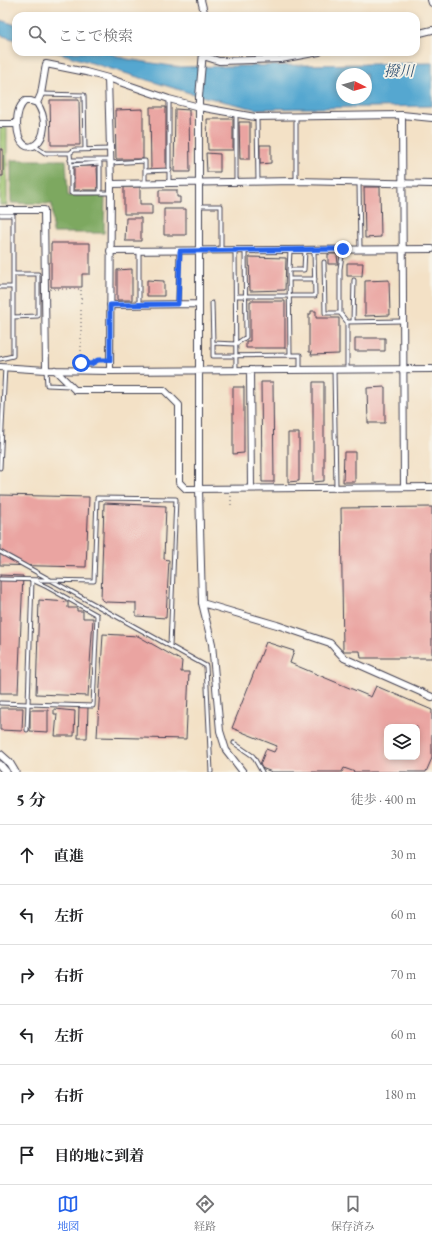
<!DOCTYPE html>
<html lang="ja">
<meta charset="utf-8">
<style>
:root{--surface:#fff;--page:#f2f2f2;--text:#202124;--muted:#757577;--line:#e0e0e0;--accent:#2563eb}
body{margin:0;font-family:"EB Garamond","Noto Serif JP",serif;background:var(--page);color:var(--text)}
.controls{position:absolute;right:12px;bottom:12px;display:grid;overflow:hidden;border-radius:8px;box-shadow:0 2px 6px #0003}
.controls button{width:36px;height:36px;display:grid;place-items:center;padding:0;border:0;border-bottom:1px solid var(--line);background:var(--surface);color:var(--text);font:20px sans-serif}
.compass{position:absolute;left:336px;top:68px;width:36px;height:36px;border-radius:50%;background:var(--surface);box-shadow:0 2px 6px #0003;rotate:96deg}
.stop{position:absolute;width:12px;height:12px;margin:-9px;border:3px solid #2563eb;border-radius:50%;background:#fff}
.stop.end{background:#2563eb;border-color:#fff;box-shadow:0 1px 4px #0008}
.list{margin:0;padding:0;list-style:none}
h2{display:flex;justify-content:space-between;align-items:center;height:52px;margin:0;padding:0 16px;font-size:17px}
h2 small{font-size:13px;font-weight:400;color:var(--muted)}
.list li{display:grid;grid-template-columns:26px 1fr auto;gap:12px;align-items:center;box-sizing:border-box;height:60px;padding:0 16px;border-top:1px solid var(--line)}
.list b{display:block;font-size:15px;white-space:nowrap}
.list em{font-size:13px;font-style:normal;color:var(--muted)}
.icon{flex:none;width:22px;height:22px;fill:none;stroke:currentColor;stroke-width:2;stroke-linecap:round;stroke-linejoin:round}
.map{position:relative;flex:none;width:432px;height:772px;overflow:hidden}
.search{position:absolute;background:var(--surface);box-shadow:0 2px 6px #0003;left:12px;right:12px;top:12px;height:44px;display:flex;align-items:center;gap:10px;box-sizing:border-box;padding:0 14px;border-radius:12px;color:var(--muted);font-size:15px}
.sheet{height:412px;background:var(--surface)}
nav{display:flex;justify-content:space-around;align-items:center;box-sizing:border-box;height:56px;border-top:1px solid var(--line);background:var(--surface);font-size:11px;color:var(--muted)}
nav a{display:grid;justify-items:center;gap:2px}
nav .on{color:var(--accent)}
.map>svg:first-child{display:block}
.green{fill:#9cc26e;stroke:#5f7254}
.forest{fill:#7da861;stroke:#50654e}
.water{fill:#55a7d0;stroke:#3c6486;fill-rule:evenodd}
.building{fill:#eaa4a1;fill-rule:evenodd}
.lines{fill:none;stroke-linecap:round;stroke-linejoin:round}
.service-casing{stroke:#413f50;stroke-width:5}
.minor-casing{stroke:#413f50;stroke-width:8}
.tertiary-casing{stroke:#413f50;stroke-width:9}
.path{stroke:#413f50;stroke-width:1;stroke-dasharray:1 3;stroke-linecap:butt}
.service{stroke:#fff;stroke-width:3}
.minor{stroke:#fff;stroke-width:6}
.tertiary{stroke:#fff;stroke-width:7}
.route{stroke:#2563eb;stroke-width:5}
.labels{text-anchor:middle;dominant-baseline:central;stroke-width:3.5;stroke-linejoin:round;paint-order:stroke}
.water-label{font-size:15px;font-style:italic;fill:#365777;stroke:#f7f3e8}
</style>
<div class="map">
<svg width="432" height="772" viewBox="0 0 432 772">
<rect width="100%" height="100%" fill="#f7f3e8"/>
<filter id="ink" filterUnits="userSpaceOnUse"><feTurbulence type="fractalNoise" baseFrequency=".025" numOctaves="2"/><feDisplacementMap in="SourceGraphic" scale="8" xChannelSelector="R" yChannelSelector="G"/><feConvolveMatrix kernelMatrix="1 2 1 2 8 2 1 2 1" color-interpolation-filters="sRGB"/></filter>
<filter id="wash" filterUnits="userSpaceOnUse"><feTurbulence type="fractalNoise" baseFrequency=".012" numOctaves="4" result="noise"/><feDisplacementMap in="SourceGraphic" scale="16" xChannelSelector="R" yChannelSelector="G"/><feGaussianBlur stdDeviation="0.9" result="paint"/><feColorMatrix in="noise" values="0 0 0 0 0 0 0 0 0 0 0 0 0 0 0 0 0 1.4 0 .05"/><feComposite in="paint" operator="in"/></filter>
<g filter="url(#wash)">
<rect width="100%" height="100%" fill="#f3e1c6"/>
<path class="green" d="M0 128H7V205H0Z"/>
<path class="forest" d="M11 160H66L68 196 105 195 104 233H53L52 204 11 203Z"/>
<path class="water" d="M0 20 16 25V40L0 35Z
M56 52H106L127 59 178 67 432 63V106L255 109 193 94ZM342 74H366V98H342Z"/>
<g id="blocks">
<path class="building" d="M50 100H79L80 145H51Z
M150 107H166V170H151Z
M143 109V159H116L115 110Z
M175 109 189 110 190 172H174Z
M207 119H233V150H208Z
M239 122H250V159H240Z
M260 145H271V163L260 164Z
M0 149H3V176H0Z
M206 153 220 154V172H207Z
M74 166H97L98 190H74Z
M124 187H140V204H152V214H124Z
M364 187H380L381 237 365 238Z
M159 190H177V197H180V203H159Z
M164 209H186V235H164Z
M126 218H141V241H125Z
M51 243H90V274H82V287H51Z
M328 254H337L338 264H328Z
M249 257 286 258 285 290 250 291Z
M347 263H363L362 276H347Z
M132 269V300H117V270Z
M147 280 164 281V296H147Z
M389 280 390 315 365 316V281Z
M250 301H285V348H246V341H250Z
M311 311H316V318H339V354L311 355 312 352H309V314H311Z
M355 338H385V351H355Z
M261 382H273L274 482H262Z
M313 382H324V481L313 482Z
M233 387H244V453L233 454Z
M385 387V423H368L367 388Z
M288 433H299V481L288 482Z
M344 452H355V482H343Z
M0 495 89 497 86 567 0 565Z
M104 503 166 506 164 559 169 560 166 618 136 616V603L106 602 101 599Z
M432 507V658H361L360 651H343L341 508Z
M0 575 23 576 18 693H0Z
M39 600 68 602V608H77V611H83V618H93L88 696 36 694Z
M103 634 138 636 182 661 181 672H189L186 739 97 737Z
M266 642 294 651 290 663 371 697 376 686 432 710V758L426 772H355L344 768 342 772H272L259 767 266 749 274 752 277 746 232 728ZM387 727H417V757H387Z
M79 707H88L87 738H78Z
M0 708H23L22 731 0 730Z
M54 709 75 711 74 736H55L57 714H54Z
M30 710H48V732L30 731Z"/>
</g>
</g>
<g filter="url(#ink)">
<use href="#blocks" fill-opacity="0" stroke="#413f50" stroke-width="1"/>
<g class="lines">
<g class="service-casing">
<path id="service" d="M41 94 84 95 85 149
M236 113V182
M257 118 258 182
M35 146 45 153H70L71 165V193H110
M70 153 74 150 110 149
M70 160H110
M110 163 145 161V183
M71 165 100 163V193
M145 171 170 170
M296 181V117
M169 183V99
M359 183 360 249
M199 206H221V250
M0 215H13V287
M139 251V304
M235 251 236 370
M324 262 325 313H340L347 322V370
M289 270 290 250
M289 279H315
M0 287H13V356L0 359
M236 296H315L314 250
M212 303 213 343 236 344 246 337 245 251
M178 304 179 251
M340 313V269L343 249
M13 317 38 316V274H13
M347 322 402 321
M353 322 354 280
M213 343V356L300 355V369
M290 355 289 270H304L305 250
M46 370 47 385 70 386
M334 370 336 487
M0 468 5 367
M0 552 206 666 211 772
M0 579 94 581 97 498 176 499 170 646
M32 580 47 587 97 615 93 706 28 704Z
M0 703 28 704 27 730
M234 743 253 756 262 772"/>
</g>
<g class="minor-casing">
<path id="minor" d="M201 0 205 16
M431 0 432 3
M416 34 432 30
M203 52 199 97V489L202 603 212 644 220 731 226 750 243 772
M203 56 219 61 281 59 319 52
M25 101H31L37 103C60 139 19 169 17 124 17 115 18 107 25 101Z
M37 103 41 94 46 64 86 72 108 78
M402 115 404 487
M0 124H17
M111 184 296 181 432 184
M0 210H44L46 370
M110 251 432 249
M110 305 198 304
M0 367 46 370 110 371 432 369
M55 370 75 390H164L179 405V482L186 489 432 487
M250 370 251 488
M110 371 111 184 108 78 169 99 199 107 255 117 402 115 432 118
M202 603 277 625 330 643 344 658 432 697"/>
</g>
<g class="tertiary-casing">
<path id="tertiary" d="M0 754 9 762 15 772
M0 765 6 772"/>
</g>
<path class="path" d="M50 289H81V363L91 364 98 360H104
M231 496V507"/>
<use href="#service" class="service"/>
<use href="#minor" class="minor"/>
<use href="#tertiary" class="tertiary"/>
</g>
</g>
<g class="lines" filter="url(#ink)">
<path class="route" d="M81 363 91 364 98 360H110V305L178 304 180 251 343 249"/>
</g>
<g class="labels">
<g class="water-label">
<text x="399" y="70">撥川</text>
</g>
</g>
</svg>
<div class="controls">
<button><svg class="icon" aria-label="layers" viewBox="0 0 24 24"><path d="M12 4l9 5-9 5-9-5zM3 14l9 5 9-5"/></svg></button>
</div>
<svg class="compass" viewBox="-18 -18 36 36"><path d="M0-13l5 13h-10z" fill="#e53935"/><path d="M0 13l5-13h-10z" fill="#757577"/></svg>
<div class="stop" style="left:81px;top:363px"></div>
<div class="stop end" style="left:343px;top:249px"></div>
<div class="search"><svg class="icon" aria-label="search" viewBox="0 0 24 24"><circle cx="10" cy="10" r="6"/><path d="M15 15l6 6"/></svg>ここで検索</div>
</div>
<section class="sheet">
<h2>5 分<small>徒歩 · 400 m</small></h2>
<ul class="list">
<li><svg class="icon" aria-label="ahead" viewBox="0 0 24 24"><path d="M12 20V5M6 11l6-6 6 6"/></svg><div><b>直進</b></div><em>30 m</em></li>
<li><svg class="icon" aria-label="left" viewBox="0 0 24 24"><path d="M17 20v-9H6M10 6l-5 5 5 5"/></svg><div><b>左折</b></div><em>60 m</em></li>
<li><svg class="icon" aria-label="right" viewBox="0 0 24 24"><path d="M7 20v-9h11M14 6l5 5-5 5"/></svg><div><b>右折</b></div><em>70 m</em></li>
<li><svg class="icon" aria-label="left" viewBox="0 0 24 24"><path d="M17 20v-9H6M10 6l-5 5 5 5"/></svg><div><b>左折</b></div><em>60 m</em></li>
<li><svg class="icon" aria-label="right" viewBox="0 0 24 24"><path d="M7 20v-9h11M14 6l5 5-5 5"/></svg><div><b>右折</b></div><em>180 m</em></li>
<li><svg class="icon" aria-label="arrive" viewBox="0 0 24 24"><path d="M6 21V4h12l-3 4 3 4H6"/></svg><div><b>目的地に到着</b></div></li>
</ul>
</section>
<nav>
<a class="on"><svg class="icon" aria-label="map" viewBox="0 0 24 24"><path d="M3 6l6-2 6 2 6-2v14l-6 2-6-2-6 2zM9 4v14M15 6v14"/></svg>地図</a>
<a><svg class="icon" aria-label="directions" viewBox="0 0 24 24"><path d="M12 3l9 9-9 9-9-9zM9 14v-3h6M13 9l2 2-2 2"/></svg>経路</a>
<a><svg class="icon" aria-label="saved" viewBox="0 0 24 24"><path d="M7 4h10v16l-5-4-5 4z"/></svg>保存済み</a>
</nav>
